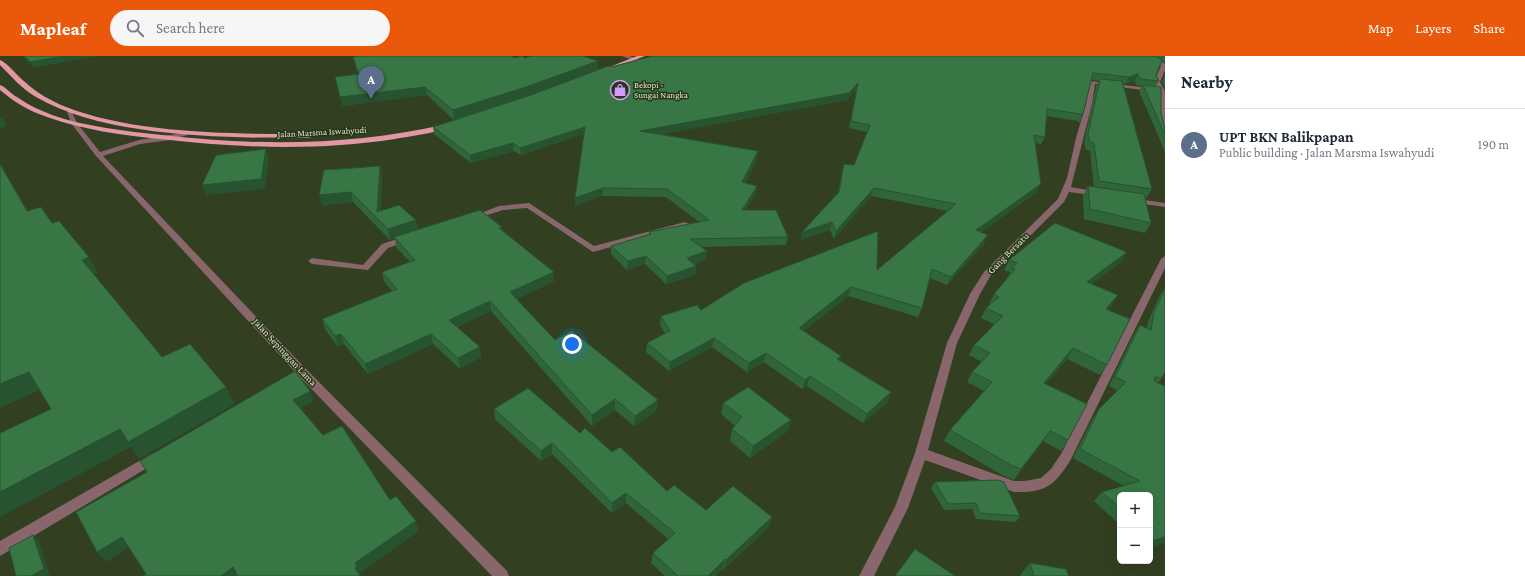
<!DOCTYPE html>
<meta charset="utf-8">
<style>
:root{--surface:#fff;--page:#f6f6f7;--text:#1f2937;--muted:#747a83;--line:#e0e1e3;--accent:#ea580c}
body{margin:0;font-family:"Crimson Pro",serif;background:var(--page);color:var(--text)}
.controls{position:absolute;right:12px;bottom:12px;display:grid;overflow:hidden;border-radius:6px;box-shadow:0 4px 16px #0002}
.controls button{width:36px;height:36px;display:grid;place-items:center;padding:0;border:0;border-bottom:1px solid var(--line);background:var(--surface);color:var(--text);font:20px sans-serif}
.you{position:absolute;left:572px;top:288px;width:14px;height:14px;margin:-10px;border:3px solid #fff;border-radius:50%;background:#1a73e8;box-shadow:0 0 0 6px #1a73e833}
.badge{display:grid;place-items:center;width:26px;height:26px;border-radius:50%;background:var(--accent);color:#fff;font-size:13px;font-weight:700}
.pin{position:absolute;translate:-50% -33px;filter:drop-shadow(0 1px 2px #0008)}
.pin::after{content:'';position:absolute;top:21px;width:14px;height:12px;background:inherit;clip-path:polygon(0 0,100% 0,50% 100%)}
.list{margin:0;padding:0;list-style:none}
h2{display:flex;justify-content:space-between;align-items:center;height:52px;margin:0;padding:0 16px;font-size:17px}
h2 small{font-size:13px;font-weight:400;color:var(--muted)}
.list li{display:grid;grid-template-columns:26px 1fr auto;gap:12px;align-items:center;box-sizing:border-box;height:72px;padding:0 16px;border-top:1px solid var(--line)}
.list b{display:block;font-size:15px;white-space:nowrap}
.list p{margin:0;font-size:13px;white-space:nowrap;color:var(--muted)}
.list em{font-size:13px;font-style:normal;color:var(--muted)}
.icon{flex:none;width:22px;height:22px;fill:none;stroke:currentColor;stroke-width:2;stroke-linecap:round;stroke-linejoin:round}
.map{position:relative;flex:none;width:1165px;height:520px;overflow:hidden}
header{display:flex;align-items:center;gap:24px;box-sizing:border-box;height:56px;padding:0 20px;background:var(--accent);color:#fff}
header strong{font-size:19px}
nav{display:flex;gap:22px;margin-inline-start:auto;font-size:14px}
.search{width:280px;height:36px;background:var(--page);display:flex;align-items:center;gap:10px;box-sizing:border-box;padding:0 14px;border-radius:22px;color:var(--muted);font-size:15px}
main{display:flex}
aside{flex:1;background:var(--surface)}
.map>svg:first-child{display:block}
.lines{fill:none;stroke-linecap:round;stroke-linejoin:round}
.minor{fill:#89666b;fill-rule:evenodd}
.trunk{fill:#e396a3;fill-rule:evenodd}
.wall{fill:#30653b}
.shaded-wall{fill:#275330}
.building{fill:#387645;stroke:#275330}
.labels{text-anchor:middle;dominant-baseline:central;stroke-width:3;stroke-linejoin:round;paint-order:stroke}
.far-poi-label{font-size:9px;fill:#dce6d3;stroke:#283517;text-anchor:start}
.far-street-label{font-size:9px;fill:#dce6d3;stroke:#283517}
.street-label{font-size:10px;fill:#dce6d3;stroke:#283517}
</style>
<header>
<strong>Mapleaf</strong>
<div class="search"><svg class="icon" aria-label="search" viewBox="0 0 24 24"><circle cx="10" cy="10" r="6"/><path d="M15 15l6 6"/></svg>Search here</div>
<nav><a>Map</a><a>Layers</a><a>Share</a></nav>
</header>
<main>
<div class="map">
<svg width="1165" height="520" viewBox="0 0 1165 520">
<rect width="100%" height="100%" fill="#323f21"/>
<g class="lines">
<path class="minor" d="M622 0H630L638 3 635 5Z
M1146 0H1153L1165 8V14L1160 26 1165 35V82L1162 80 1159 64V36L1095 28 1092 48 1071 131 1098 136 1102 138 1098 140 1069 136 1064 146 991 219 980 238 957 287 928 394 1014 425H1025L1041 422 1051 413 1061 398 1161 203 1165 200V212L1070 405C1054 430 1045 437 1014 436L925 404 908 452 874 520H859L895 451 915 397 947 287 970 238 984 216 1058 143 1067 122 1076 82 1086 48 1090 25 1158 33 1154 26 1161 10Z
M66 52H70L77 67 100 96 139 84 194 75V77L170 84 140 88 103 100 306 313 507 515 509 520H492L298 319 96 100 71 67Z
M1130 142 1165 147V151L1130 146Z
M529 147 594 190 685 166 689 168 688 170 593 196 527 152 503 154 472 164 468 162 499 150Z
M409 179 413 182 412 184 388 192 368 214 312 208 308 205 312 202 363 209 382 188Z
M153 397 157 398 159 402 157 406 0 500V485Z"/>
<path class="trunk" d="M637 0H645L607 15 602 14Z
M0 4C9 8 17 20 25 26 37 37 51 45 66 51 135 78 235 78 309 78L313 80 309 82C229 82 106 82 36 41 22 33 11 20 0 9Z
M0 29C6 31 11 38 17 41 28 49 40 54 52 59 87 71 125 75 162 79 260 90 350 90 447 68L451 70C443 76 406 81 395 83 317 95 238 92 160 83 122 79 83 74 47 61 29 55 14 46 0 34Z"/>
</g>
<path class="wall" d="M653 0H1165V7L1162 5 1156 19 1159 25 1156 30 1165 73V96L1139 35 1142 30 1136 29 1135 25 1125 28 1123 27 1152 133 1146 142H1145L1151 167 1145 177 1084 163 1083 140 1088 130 1094 131 1090 95 1086 94 1084 86 1096 30 1099 25 1092 24 1082 61 1079 68 1078 65 1046 60 1045 81 1041 88 1035 87 1037 136 981 176 984 188 947 229 930 222 922 252 918 261 848 240 804 275 841 300 840 305 888 346 863 367 807 330 802 333 764 306 747 316 712 291 669 315 646 296 647 287 665 277 660 269 661 260 701 254 877 214 948 155 871 140 834 183 830 174 800 184 838 137 842 115 844 108 854 109 867 76 849 72 856 34 847 44 661 78 758 95 757 102 745 127 757 130 756 137 745 154 788 181 786 189 701 191 706 204 694 208 696 210 695 219 666 228 645 208 627 214 611 198V190L649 178V176L699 166 666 141 602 140 575 150V142L584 78 521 99 514 95 471 107 434 78 433 71 531 39 611 11Z
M353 1 525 2 598 13 526 40 454 64 427 39 342 50 358 18 355 9Z
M1165 18V32L1162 26Z
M382 119 380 155 416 164 418 174 502 171 503 175 554 225 517 243 555 284H576L657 354 634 370 615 354 592 370 491 255 457 271 480 291 481 301 460 313 433 288 368 318 344 288 338 291 325 273 322 263 392 235 384 225 382 216 410 206 396 191 395 182 390 184 353 146 322 149Z
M1127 196 1121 206 1092 228 1112 249 1108 254 1107 309 1100 319 1067 303 1046 328 1068 384 1061 395 1043 385 1014 424 1004 420 944 385 950 374 984 335 967 326 972 316 982 306 969 299 974 289 994 268 981 262 986 252 990 249 989 248 994 238 1008 222H1007L1010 216 1004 214 1009 204Z
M1165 232V316L1162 322 1158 327 1165 487 1150 492V439H1120V469L1094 445 1102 436 1124 430 1073 402 1093 362 1099 353 1118 335 1109 330 1134 278 1140 269 1147 272 1148 265 1160 239Z
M723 347 788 375 750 402 730 385 732 373 735 370 721 358Z
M494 353 580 377 612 396 667 435 706 454 769 471 723 514 722 513 715 520H665L651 507 653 497 668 483 626 447 612 457 552 398 541 405 495 363Z
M935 426 1020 460 1016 466 976 463 972 453 944 454 931 432Z
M1030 507 1069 520H1021L1020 519Z"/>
<path class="shaded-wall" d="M65 0H98L33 12 30 6Z
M25 2H27L30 7 28 8Z
M598 5V13L526 40 454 64 453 54Z
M1138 18 1135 25 1125 28 1129 21Z
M858 27 856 34 847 44 640 82V75Z
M425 31 427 39 342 50 340 41Z
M2 61 7 69 1 73 0 71V62Z
M585 71V78L521 99 520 92Z
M513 87 514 95 471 107 470 99Z
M266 93 269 102 265 133 206 139 202 129Z
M758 95 757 102 741 134 742 126Z
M0 107 37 170 27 155Z
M380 110 382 119 380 166 377 156Z
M1041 128 1037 136 972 183 976 174Z
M757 130 756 137 740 162 742 154Z
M603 132 602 140 575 150V142Z
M874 132 871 140 834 183 836 175Z
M351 136 353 146 322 149 319 139Z
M416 164 418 175 390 184 388 173Z
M832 166 830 174 800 184 802 176Z
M502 171 503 180 499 172Z
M988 179 984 188 947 229 951 221Z
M707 195 706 204 686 211 687 202Z
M1127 196 1121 206 1081 236 1087 226Z
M646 200 645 208 627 214 628 205Z
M89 201 98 217 91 220 82 204Z
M696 210 695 219 666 228 667 220Z
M554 216V225L511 246 510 236Z
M851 231 848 240 796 281 799 272Z
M1118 239 1112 249 1100 263 1106 253Z
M490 245 491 255 450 274 449 264Z
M341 278 344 288 338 291 335 280Z
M431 278 433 288 368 318 365 308Z
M714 282 712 291 669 315 670 306Z
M480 291 481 301 460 313 458 302Z
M1073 292 1067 303 1038 338 1044 327Z
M766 297 764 306 747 316 749 307Z
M841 300 838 309 837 303Z
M29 316 42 333 0 352V328Z
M810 320 807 330 802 333 805 324Z
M226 331 235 348 139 403 131 391 0 461V436L120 373Z
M310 335 314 345 297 354 293 344Z
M891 336 888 346 863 367 867 358Z
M615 343V354L592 370V359Z
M658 344 657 354 634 370 635 360Z
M791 364 788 375 750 402 753 390Z
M1050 375 1043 385 1014 424 1021 413Z
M552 387V398L541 405V395Z
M626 437V447L612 457V447Z
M772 461 769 471 723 514 726 504Z
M416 465 419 475 360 517 361 520H358L355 512V507Z
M33 479 39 485 50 519 48 520H31Z
M122 481 130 491 106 506 97 496Z
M1165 481V487L1150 492V489L1155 484Z
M725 503 722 513 715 520H708Z
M233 511 239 520H221Z"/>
<path class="building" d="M24 0H65L30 6 27 2H25Z
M359 0H512L514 2 522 0 525 2 531 0H583L598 5 526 31 453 54 425 31 340 41 335 21 359 18 353 1Z
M653 0H1156L1162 4 1156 19 1159 25 1140 23 1138 18 1129 21 1093 17 1082 61 1081 58 1047 53 1045 81 1034 79 1041 128 976 174 988 179 951 221 932 213 922 252 851 231 799 272 841 300 837 303 891 336 867 358 810 320 805 324 766 297 749 307 714 282 670 306 647 287 670 275 661 260 697 249 701 254 744 227 878 175 877 214 956 148 874 132 836 175 832 166 802 176 839 136 844 108 854 109 870 69 851 65 858 27 849 37 640 75 758 95 742 126 757 130 742 154H776L788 181 690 183 707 195 687 202 696 210 667 220 646 200 628 205 611 190 651 178 649 176 709 164 667 133 603 132 575 142 585 71 520 92 513 87 470 99 433 71 531 39 608 10 611 11Z
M1100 23 1122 25 1152 133 1099 125 1094 87 1090 86 1088 78Z
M1143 29 1161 31V57L1165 73V79Z
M266 93 261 123 202 129 216 99Z
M0 108 27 155 41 151 52 167 59 165 89 201 82 204 162 301 190 288 226 331 128 386 120 373 0 436V377L51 353 29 316 0 328Z
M380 110 377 156 399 149 416 164 388 173 351 136 319 139 324 114Z
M1088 130 1144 138 1151 167 1090 153Z
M480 154 502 171 499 172 554 216 510 236 555 284 573 274 576 284 581 282 658 344 635 360 615 343 592 359 490 245 449 264 480 291 458 302 431 278 365 308 341 278 335 280 322 263 397 233 382 216 415 204 394 181Z
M1055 167 1127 196 1087 226 1118 239 1106 253 1130 263 1107 309 1073 292 1044 327 1087 348 1068 384 1050 375 1021 413 1011 409 950 374 992 326 972 316 990 297 974 289 1003 260 986 252 999 241 994 238 1015 213 1012 212 1017 207 1009 204Z
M1165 233V316L1162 322 1155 321 1154 325 1165 330V481L1155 484 1150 480V439H1120V452L1102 436 1140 425 1080 393 1099 353 1126 326 1115 321 1140 269 1151 274 1154 256Z
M295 315 310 335 293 344 323 379 342 370 390 444 396 440 416 465 355 507 357 510 355 512 360 520H238L233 511 221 520H143L146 518 122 481 97 496 76 456 147 416 140 405Z
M748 331 791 364 753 390 732 373 742 361 723 347Z
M528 332 580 377 585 372 612 396 620 391 667 435 674 429 706 454 733 430 772 461 726 504 725 503 708 520H678L653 497 675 477 626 437 612 447 552 387 541 395 494 353Z
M998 424 1004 426 1020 460 980 457 976 447 948 448 935 426Z
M33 479 44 513 31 520H16L9 492Z
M915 493 955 520H895Z
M1030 507 1066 513 1069 520H1034Z"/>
<defs>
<g id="shop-ring" transform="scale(1)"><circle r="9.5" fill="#283517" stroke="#d29dfd" stroke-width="1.5"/><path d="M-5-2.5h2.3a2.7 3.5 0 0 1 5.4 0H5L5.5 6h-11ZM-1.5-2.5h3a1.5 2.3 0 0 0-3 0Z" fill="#d29dfd"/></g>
</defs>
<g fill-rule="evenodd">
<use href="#shop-ring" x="620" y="34"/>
</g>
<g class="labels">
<g class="far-poi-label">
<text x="634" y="29">Bekopi -<tspan x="634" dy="10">Sungai Nangka</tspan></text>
</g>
<g class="far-street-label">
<text transform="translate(322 76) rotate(-3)">Jalan Marsma Iswahyudi</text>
</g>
<g class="street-label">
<text transform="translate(1008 197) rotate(-45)">Gang Bersatu</text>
<text transform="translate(285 296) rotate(47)">Jalan Sepinggan Lama</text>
</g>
</g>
</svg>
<div class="controls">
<button>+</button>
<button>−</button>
</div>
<div class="you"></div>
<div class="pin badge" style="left:371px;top:43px;background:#5c6f8a">A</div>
</div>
<aside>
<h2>Nearby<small></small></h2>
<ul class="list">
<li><span class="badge" style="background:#5c6f8a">A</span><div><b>UPT BKN Balikpapan</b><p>Public building · Jalan Marsma Iswahyudi</p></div><em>190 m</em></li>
</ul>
</aside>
</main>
